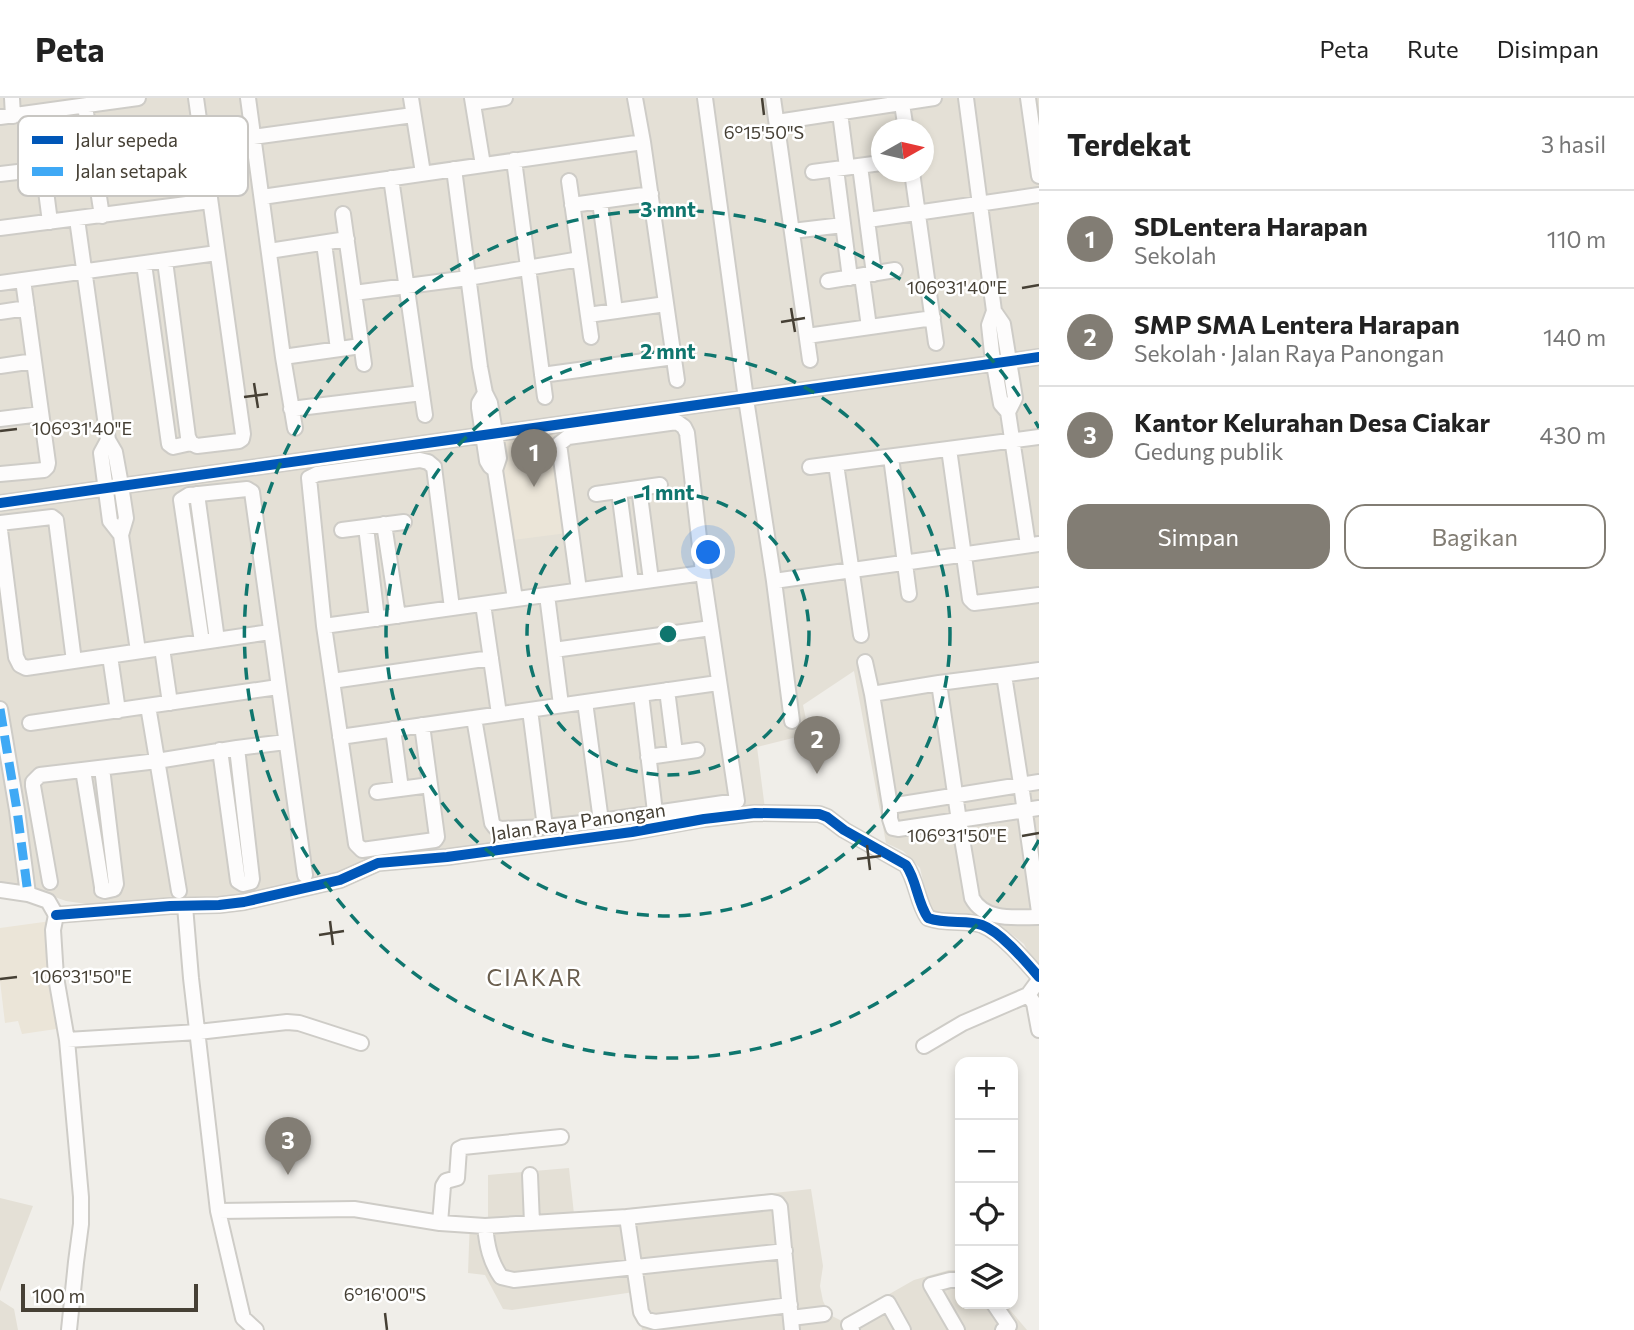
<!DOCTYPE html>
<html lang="id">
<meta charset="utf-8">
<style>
:root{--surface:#fff;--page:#f6f6f6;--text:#222;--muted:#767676;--line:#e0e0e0;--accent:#827d74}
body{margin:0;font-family:Commissioner,sans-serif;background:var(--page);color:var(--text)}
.controls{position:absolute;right:21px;bottom:21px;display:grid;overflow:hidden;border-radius:14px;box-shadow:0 4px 10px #0003}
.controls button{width:63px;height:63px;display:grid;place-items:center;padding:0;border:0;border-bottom:2px solid var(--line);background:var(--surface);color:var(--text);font:35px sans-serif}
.compass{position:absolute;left:871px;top:21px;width:63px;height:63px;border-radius:50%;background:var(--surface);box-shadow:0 4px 10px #0003;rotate:82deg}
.scale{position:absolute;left:21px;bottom:18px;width:177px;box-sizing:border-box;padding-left:7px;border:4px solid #464035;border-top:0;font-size:19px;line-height:24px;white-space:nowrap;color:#464035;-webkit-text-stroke:5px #fff;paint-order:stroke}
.you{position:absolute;left:709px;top:455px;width:24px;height:24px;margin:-18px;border:5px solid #fff;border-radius:50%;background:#1a73e8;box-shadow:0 0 0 10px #1a73e833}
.badge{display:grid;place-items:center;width:46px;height:46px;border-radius:50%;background:var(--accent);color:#fff;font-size:23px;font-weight:700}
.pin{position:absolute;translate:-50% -58px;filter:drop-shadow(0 2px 4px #0008)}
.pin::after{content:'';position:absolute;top:37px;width:24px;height:21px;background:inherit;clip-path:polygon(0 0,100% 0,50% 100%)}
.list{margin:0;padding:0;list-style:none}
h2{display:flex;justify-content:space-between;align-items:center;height:91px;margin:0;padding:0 28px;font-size:30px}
h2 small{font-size:23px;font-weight:400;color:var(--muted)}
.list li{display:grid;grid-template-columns:46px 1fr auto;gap:21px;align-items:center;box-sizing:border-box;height:98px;padding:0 28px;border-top:2px solid var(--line)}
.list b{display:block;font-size:26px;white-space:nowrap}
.list p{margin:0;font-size:23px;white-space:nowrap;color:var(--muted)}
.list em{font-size:23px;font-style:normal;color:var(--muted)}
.actions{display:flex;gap:14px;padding:21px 28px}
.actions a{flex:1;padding:16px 0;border:2px solid var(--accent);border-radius:21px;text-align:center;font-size:24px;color:var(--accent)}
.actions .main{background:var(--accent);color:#fff}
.icon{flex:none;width:38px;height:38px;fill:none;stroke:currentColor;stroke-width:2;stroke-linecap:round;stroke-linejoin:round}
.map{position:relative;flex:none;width:1039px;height:1232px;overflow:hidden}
header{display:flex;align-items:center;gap:42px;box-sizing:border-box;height:98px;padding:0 35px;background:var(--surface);border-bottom:2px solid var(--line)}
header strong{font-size:33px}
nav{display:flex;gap:38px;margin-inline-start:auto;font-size:24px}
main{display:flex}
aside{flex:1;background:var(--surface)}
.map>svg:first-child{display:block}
.residential{fill:#e4e0d6;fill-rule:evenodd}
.education{fill:#ebe5d8}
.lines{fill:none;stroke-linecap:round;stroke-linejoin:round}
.minor-casing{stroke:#ceccc7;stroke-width:18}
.minor{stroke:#fdfcfc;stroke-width:14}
.quiet{stroke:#3fa9f5;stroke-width:9;stroke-dasharray:18 9;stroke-linecap:butt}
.cycleway-casing{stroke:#fff;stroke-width:15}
.cycleway{stroke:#0057b8;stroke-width:10}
.ticks{fill:none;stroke:#464035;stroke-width:2.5}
.ring{fill:none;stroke:#0f766e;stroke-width:3.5;stroke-dasharray:12 9}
.labels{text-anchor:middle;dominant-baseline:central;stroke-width:5;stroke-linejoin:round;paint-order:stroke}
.street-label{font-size:19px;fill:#464035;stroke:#fff}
.quarter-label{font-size:23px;letter-spacing:2px;fill:#695d4d;stroke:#fff}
.key{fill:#fff;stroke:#c8c6c2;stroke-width:2}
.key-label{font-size:19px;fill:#464035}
.ticks-label{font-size:18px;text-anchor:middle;fill:#464035;stroke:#fff;stroke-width:5;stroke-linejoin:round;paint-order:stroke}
.centre{fill:#0f766e;stroke:#fff;stroke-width:3.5}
.ring-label{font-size:21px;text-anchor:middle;font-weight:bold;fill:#0f766e;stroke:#fff;stroke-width:5;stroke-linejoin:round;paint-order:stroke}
</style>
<header>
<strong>Peta</strong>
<nav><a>Peta</a><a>Rute</a><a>Disimpan</a></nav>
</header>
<main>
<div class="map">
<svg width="1039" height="1232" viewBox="0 0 1039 1232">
<rect width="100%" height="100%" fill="#f0eee9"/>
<path class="residential" d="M0 0H1039V872L1036 870 1024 846 996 824 971 818H937L929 809 920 770 903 753 886 745 854 573 803 607 809 636 757 649 765 711 618 732 378 760 332 781 216 802 101 808 66 803 35 792 0 790ZM881 32H923V74H881Z
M569 1070 574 1116 811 1091 823 1168 820 1188 823 1203 830 1217 842 1223 914 1182 949 1172H960V1206H1005L1027 1232H642L634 1194 512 1212 503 1211 485 1177 468 1175 470 1120 488 1121V1077Z
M0 1100 33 1108 0 1194Z
M0 1202 14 1211 18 1232H0Z"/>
<path class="education" d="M554 335 567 435 513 442 500 343Z
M51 823 63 930 22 936 18 923 5 925 0 883V830Z"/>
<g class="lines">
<g class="minor-casing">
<path id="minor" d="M12 0 13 18
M248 0 283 259 295 330
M411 0 423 75
M472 0 483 67
M635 0 643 44 677 282
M705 0 746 301 774 483 792 623
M773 0 810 262
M966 0 994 213 989 227 992 255 1001 306 1008 314 1028 447
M1028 0 1039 78
M473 5 505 0
M902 6 906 32
M85 8 102 118
M36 15 50 124
M840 15 847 69
M0 19 138 0
M777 24 934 0
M253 39 413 17
M514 62 545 299
M94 64 203 49
M860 68 874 176
M454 71 480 269 485 295 490 305 495 335 499 360 495 372 515 501
M836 71 850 180
M813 74 881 65
M912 74 936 245
M0 76 43 71
M391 80 425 317
M569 83 591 239
M262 99 643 44
M600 104 615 213
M572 107 651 96
M343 116 364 266
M77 121 108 342 115 354 121 387 126 420 121 437 138 553
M868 122 1039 97
M0 130 210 103
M792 133 843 127
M324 145 338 251
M269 153 347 141
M165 163 188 339 191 345 197 348 239 343 242 341 243 336 196 0
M144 166 169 346 173 349 191 345
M862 178 869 229
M828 183 895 172
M0 185 217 155
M354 195 468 180 580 161
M994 213 1003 226 1015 300 1008 314
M0 214 27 210
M588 217 666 206
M807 238 933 220
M283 259 361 248
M0 268 34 263
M542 277 674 259
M485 295 479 305V310L487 363 490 368 495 372
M291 311 422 295
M0 321 41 316
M108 342 101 355 110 423 121 437
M949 351 970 501 974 505 1039 497
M891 359 909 496
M836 366 861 537
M810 369 1039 339
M0 376 44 372 47 369 48 365 23 182
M639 390 651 482
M619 393 631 485
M197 396 217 542
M596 396 660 387
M0 405 1039 259
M0 425 52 419 56 422 74 563
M384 426 398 518
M366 429 377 521
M0 432 16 559 20 567 26 570 270 534
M342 432 404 424
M774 483 1039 446
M547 497 561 607
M483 506 499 616
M324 528 703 475
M202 544 181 402 189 397 247 391 252 394 305 777
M162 550 170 605
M554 552 711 530
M110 558 118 613
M865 564 872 596 890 708V721L893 730 898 731 1039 710
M1004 577 1021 686 1039 814
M332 583 491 560
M939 585 959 723 972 800C985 824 1016 819 1039 819
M667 592 675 655
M641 596 655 714
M872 596 939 585 1039 572
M585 604 601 723
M148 608 179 793
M0 611 17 712 28 796
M530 612 545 729
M474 620 492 725 495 729 501 731 545 729 601 723 737 703 703 475 687 335 684 329 677 324 568 339 559 346 579 492
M30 625 278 589
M422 627 437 739 435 742 362 752 356 746 324 528 309 380 317 376 420 362 428 364 434 369 452 510
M393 631 401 691
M340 639 718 585
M220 652 238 783 243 786 251 784 252 781 237 650
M648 659 697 652
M83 672 102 789V792L105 793 114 791 116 786 102 670
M377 694 430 687
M890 708 1039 684
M50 784 33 688V684L40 677 157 663 237 650 286 644
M0 792 28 796 48 803 56 817 53 832 56 879 67 942 81 1099V1126L76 1164 69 1232
M185 808 191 880 218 1113 243 1220 256 1232
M56 817 170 808 219 807 244 804 340 782 378 765 447 759 632 734 704 721 755 715 819 716 827 719 844 732 906 767C917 783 917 804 928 820 947 827 967 821 982 827 1001 834 1026 864 1039 879
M1028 897 1034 905 1039 932
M67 942 198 934 287 924 299 925 361 945
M924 948 963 925 1028 897 1039 882
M530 1077 532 1125
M218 1113 354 1111 440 1125 485 1128 627 1119 772 1104 777 1105 780 1109 792 1232
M627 1119 641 1214 645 1221 655 1224 790 1207
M440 1125 443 1088 446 1083 457 1080 459 1051 463 1049 561 1039
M485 1128C487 1148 490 1163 501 1179L514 1182 785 1153
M994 1206 1009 1228 1003 1232
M791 1220 824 1216
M852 1232 849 1227 888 1205 903 1232
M957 1232 931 1187 950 1182H960"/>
</g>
<use href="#minor" class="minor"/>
<path class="quiet" d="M0 611 17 712 28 796"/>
<g class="cycleway-casing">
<path id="cycleway" d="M0 405 1039 259
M56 817 170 808 219 807 244 804 340 782 378 765 447 759 632 734 704 721 755 715 819 716 827 719 844 732 906 767C917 783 917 804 928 820 947 827 967 821 982 827 1001 834 1026 864 1039 879"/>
</g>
<use href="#cycleway" class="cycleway"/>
</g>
<path class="ticks" d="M762 0 764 17M1022 190 1039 187M791 210 795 234M781 224 805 220M254 285 258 310M244 299 268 296M0 333 17 331M1022 738 1039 735M867 747 870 772M857 761 881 758M330 823 333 847M319 837 344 833M0 881 17 879M385 1215 387 1232"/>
<g class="ring">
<circle cx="668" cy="536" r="141"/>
<circle cx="668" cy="536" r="282"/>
<path d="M1039 742A424 424 0 1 1 1039 330"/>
</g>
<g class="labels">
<g class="street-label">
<text transform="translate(578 723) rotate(-8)">Jalan Raya Panongan</text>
</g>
<g class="quarter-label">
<text x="535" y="879">CIAKAR</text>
</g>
</g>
<rect x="18" y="18" width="230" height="80" rx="10" class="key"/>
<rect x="32" y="38" width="31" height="8" fill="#0057b8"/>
<rect x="32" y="69" width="31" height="9" fill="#3fa9f5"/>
<g class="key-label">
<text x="75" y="49">Jalur sepeda</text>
<text x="75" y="80">Jalan setapak</text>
</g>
<g class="ticks-label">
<text x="764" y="41">6°15'50"S</text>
<text x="957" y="196">106°31'40"E</text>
<text x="82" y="337">106°31'40"E</text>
<text x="957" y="744">106°31'50"E</text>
<text x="82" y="885">106°31'50"E</text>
<text x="385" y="1203">6°16'00"S</text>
</g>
<circle cx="668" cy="536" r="10" class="centre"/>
<g class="ring-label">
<text x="668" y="119">3 mnt</text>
<text x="668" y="261">2 mnt</text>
<text x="668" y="402">1 mnt</text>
</g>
</svg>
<div class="controls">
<button>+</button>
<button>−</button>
<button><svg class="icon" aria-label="locate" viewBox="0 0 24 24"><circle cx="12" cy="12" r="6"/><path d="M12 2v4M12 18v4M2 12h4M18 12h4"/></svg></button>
<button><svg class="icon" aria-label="layers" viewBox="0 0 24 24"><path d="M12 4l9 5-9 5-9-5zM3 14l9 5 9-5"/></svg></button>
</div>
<svg class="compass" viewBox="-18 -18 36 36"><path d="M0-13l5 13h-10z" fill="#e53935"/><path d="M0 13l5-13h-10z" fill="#767676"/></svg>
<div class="scale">100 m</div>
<div class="you"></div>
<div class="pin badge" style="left:534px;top:389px">1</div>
<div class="pin badge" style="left:817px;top:676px">2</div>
<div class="pin badge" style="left:288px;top:1077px">3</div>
</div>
<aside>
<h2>Terdekat<small>3 hasil</small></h2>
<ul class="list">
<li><span class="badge">1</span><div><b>SDLentera Harapan</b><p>Sekolah</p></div><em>110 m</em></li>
<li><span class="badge">2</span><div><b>SMP SMA Lentera Harapan</b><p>Sekolah · Jalan Raya Panongan</p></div><em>140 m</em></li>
<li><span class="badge">3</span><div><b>Kantor Kelurahan Desa Ciakar</b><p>Gedung publik</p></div><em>430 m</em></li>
</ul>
<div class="actions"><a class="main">Simpan</a><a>Bagikan</a></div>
</aside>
</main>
